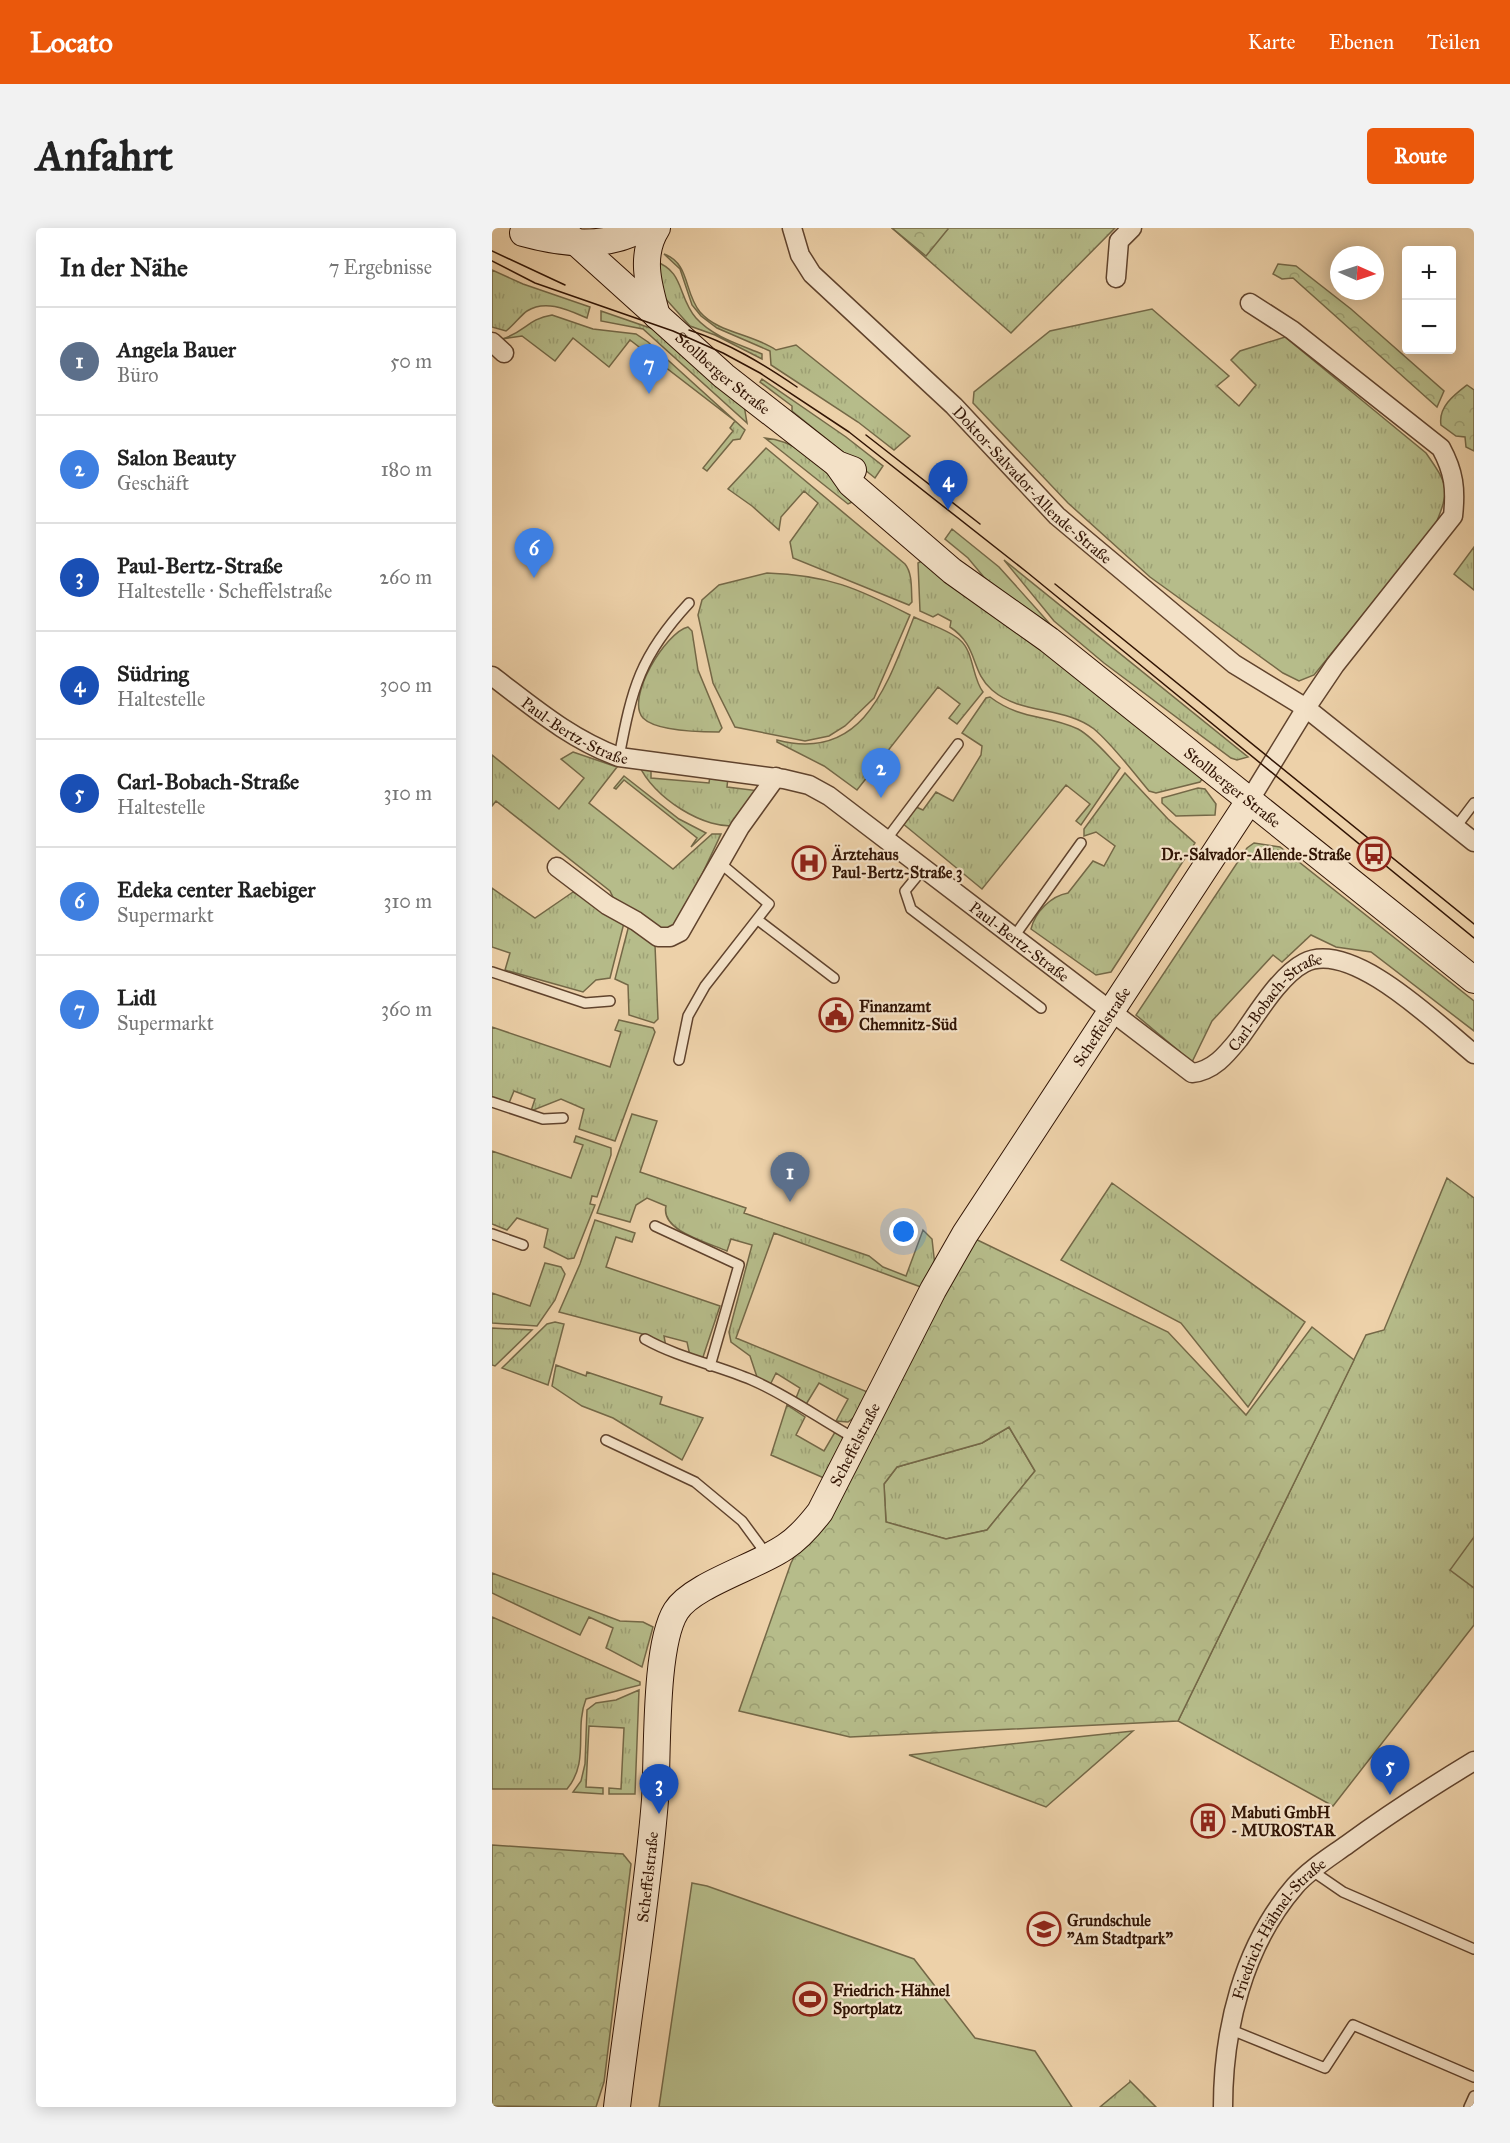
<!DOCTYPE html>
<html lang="de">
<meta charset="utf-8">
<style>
:root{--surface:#fff;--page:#f2f2f2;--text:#222;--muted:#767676;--line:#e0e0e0;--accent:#ea580c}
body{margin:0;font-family:"IM FELL Great Primer",serif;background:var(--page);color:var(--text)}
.controls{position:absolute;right:18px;top:18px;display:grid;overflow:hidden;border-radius:6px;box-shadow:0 3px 15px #0003}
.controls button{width:54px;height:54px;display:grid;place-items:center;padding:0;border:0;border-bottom:2px solid var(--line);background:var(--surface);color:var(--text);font:30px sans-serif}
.compass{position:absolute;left:838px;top:18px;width:54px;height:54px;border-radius:50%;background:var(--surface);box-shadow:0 3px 15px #0003;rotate:93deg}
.you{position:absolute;left:412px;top:1004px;width:21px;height:21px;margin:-15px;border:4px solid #fff;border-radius:50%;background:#1a73e8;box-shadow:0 0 0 9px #1a73e833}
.badge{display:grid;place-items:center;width:39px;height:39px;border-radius:50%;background:var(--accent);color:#fff;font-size:20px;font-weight:700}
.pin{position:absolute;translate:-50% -50px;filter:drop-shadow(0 2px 3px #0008)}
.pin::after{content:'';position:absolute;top:32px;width:21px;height:18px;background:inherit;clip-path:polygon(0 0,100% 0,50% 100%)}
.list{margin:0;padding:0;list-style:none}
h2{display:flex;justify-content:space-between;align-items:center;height:78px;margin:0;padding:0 24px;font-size:26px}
h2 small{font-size:20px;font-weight:400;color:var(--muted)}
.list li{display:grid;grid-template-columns:39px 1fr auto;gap:18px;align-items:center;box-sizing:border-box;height:108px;padding:0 24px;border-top:2px solid var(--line)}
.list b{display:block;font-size:22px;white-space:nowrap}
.list p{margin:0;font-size:20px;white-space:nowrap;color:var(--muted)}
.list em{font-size:20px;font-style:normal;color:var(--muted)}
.map{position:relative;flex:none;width:982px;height:1879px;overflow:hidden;border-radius:6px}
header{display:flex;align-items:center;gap:36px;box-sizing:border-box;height:84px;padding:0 30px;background:var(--accent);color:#fff}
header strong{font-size:28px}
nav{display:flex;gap:33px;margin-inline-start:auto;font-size:21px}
.intro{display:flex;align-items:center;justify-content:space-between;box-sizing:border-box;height:144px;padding:0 36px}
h1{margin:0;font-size:42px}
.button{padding:15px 27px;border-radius:6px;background:var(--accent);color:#fff;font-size:21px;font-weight:700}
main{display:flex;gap:36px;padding:0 36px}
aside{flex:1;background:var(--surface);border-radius:6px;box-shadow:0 3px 15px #0003}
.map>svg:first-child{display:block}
.grass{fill:url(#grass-tufts);stroke:#746847;stroke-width:1.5}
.forest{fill:url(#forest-crowns);stroke:#746847;stroke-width:1.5;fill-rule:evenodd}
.pitch{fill:#b6bc8a;stroke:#746847;stroke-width:1.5}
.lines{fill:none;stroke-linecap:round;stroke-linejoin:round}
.service-casing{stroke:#60432d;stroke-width:12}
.minor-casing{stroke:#60432d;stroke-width:21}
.secondary-casing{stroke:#311404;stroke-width:28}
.service{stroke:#f3e1c7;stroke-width:9}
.minor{stroke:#f3e1c7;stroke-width:18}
.secondary{stroke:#f3e1c7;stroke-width:26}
.tram{stroke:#311404;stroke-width:1.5}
.labels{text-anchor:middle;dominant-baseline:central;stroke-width:4.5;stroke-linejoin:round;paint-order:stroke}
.street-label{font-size:16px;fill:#311404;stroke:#f3e1c7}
.poi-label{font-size:16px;font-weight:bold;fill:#311404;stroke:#f3e1c7;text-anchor:start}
</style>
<header>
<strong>Locato</strong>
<nav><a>Karte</a><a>Ebenen</a><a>Teilen</a></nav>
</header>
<div class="intro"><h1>Anfahrt</h1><a class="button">Route</a></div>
<main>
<aside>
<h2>In der Nähe<small>7 Ergebnisse</small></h2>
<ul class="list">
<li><span class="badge" style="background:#5c6f8a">1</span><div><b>Angela Bauer</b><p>Büro</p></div><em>50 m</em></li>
<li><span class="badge" style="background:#3f7fe0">2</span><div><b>Salon Beauty</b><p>Geschäft</p></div><em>180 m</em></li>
<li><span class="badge" style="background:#1a4fb4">3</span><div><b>Paul-Bertz-Straße</b><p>Haltestelle · Scheffelstraße</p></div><em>260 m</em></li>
<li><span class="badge" style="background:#1a4fb4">4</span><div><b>Südring</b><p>Haltestelle</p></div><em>300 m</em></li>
<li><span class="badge" style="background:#1a4fb4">5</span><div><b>Carl-Bobach-Straße</b><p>Haltestelle</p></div><em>310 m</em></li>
<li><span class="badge" style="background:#3f7fe0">6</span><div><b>Edeka center Raebiger</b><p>Supermarkt</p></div><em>310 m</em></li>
<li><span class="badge" style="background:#3f7fe0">7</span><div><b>Lidl</b><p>Supermarkt</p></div><em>360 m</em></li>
</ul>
</aside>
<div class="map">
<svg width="982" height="1879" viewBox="0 0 982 1879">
<defs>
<pattern id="grass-tufts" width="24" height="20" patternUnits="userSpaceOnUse" patternTransform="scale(1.5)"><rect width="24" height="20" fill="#b6bc8a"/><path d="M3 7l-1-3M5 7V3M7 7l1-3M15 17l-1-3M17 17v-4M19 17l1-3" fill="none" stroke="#9da175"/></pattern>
<pattern id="forest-crowns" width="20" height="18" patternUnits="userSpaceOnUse" patternTransform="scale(1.5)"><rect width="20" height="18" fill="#b6bc8a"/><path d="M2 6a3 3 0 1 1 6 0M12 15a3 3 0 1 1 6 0" fill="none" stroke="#9da175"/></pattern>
</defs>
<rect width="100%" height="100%" fill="#edd1a9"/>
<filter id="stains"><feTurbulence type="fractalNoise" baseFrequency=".00333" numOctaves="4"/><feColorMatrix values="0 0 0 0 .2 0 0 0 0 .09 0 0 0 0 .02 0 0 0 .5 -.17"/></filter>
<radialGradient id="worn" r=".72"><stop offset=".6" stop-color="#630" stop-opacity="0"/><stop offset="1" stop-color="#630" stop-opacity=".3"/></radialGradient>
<path class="grass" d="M400 0H623L519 105Z
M172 26C198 35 192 65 208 84 226 105 261 106 284 122L304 117 418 208 402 222 366 194 279 137 278 123 225 100 209 88 200 77 188 41Z
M162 33C193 43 185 68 204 90 221 109 249 117 270 126V131L223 107 198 98 172 69Z
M0 42 31 56 98 79 95 90C76 82 54 71 35 83 30 86 21 98 14 103L0 99Z
M660 81 737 148 725 158 747 178 764 157 739 132 748 123 793 109 934 225C957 258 958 261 943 298L822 447 807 453 791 445 658 349 576 275 481 175 482 164 558 103Z
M109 83 164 102 252 177 255 195 151 101 109 93Z
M60 87 101 101 144 106 156 114 253 202 248 211 241 212 215 243 211 240 241 203 238 200 243 193 138 112 117 139 81 110 63 133 30 108 10 111C34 104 35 91 60 87Z
M270 151 354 209 391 238 383 250 300 183V178L268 154Z
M273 210C311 213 340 247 369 270L356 276Z
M274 220 413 336C421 346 419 362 420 374L417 377 301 330 298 314 326 275 312 263 289 289 287 302 260 278 236 261Z
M460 301 507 339 558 396 607 439 501 360 476 330 453 311Z
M982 319V362L962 346Z
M437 329 711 550 708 554 664 565 657 563C640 543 622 518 602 501 572 478 529 487 500 462 478 443 487 418 458 399L459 393 446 386 441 389 428 383 426 335Z
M512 332 756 529 745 532 739 530 612 435 562 393Z
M275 345C336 347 365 360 418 387L382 470 353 498 337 508 313 513 243 499 221 455 206 387 210 372 227 357Z
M422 389C436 396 457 402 468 412 482 424 480 450 491 464L465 496 457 490 468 476 446 459 365 562 332 538 285 514V512C373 535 396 454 422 389Z
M196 399 200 403 206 442 230 500 227 504C209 504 164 503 151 490 133 470 174 404 196 399Z
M498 469C530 493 554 486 586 501 601 509 616 528 628 540L589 597 584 593 598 576 574 557 490 661 410 595 424 579 431 582 444 564 461 573 489 527 490 518 470 505 494 470Z
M81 524 125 539 97 575 181 641 220 606H229L191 687 183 698 168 702 125 678 118 663 4 573 0 578V527L67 581 92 550 69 531Z
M147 537 159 538V550L217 555 218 548 236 549 235 559 268 563 248 597C213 604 160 568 147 537Z
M633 545 676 591 703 615 619 744 604 747 539 701C543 684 559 668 576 665L601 633 612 638 623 618 604 604 592 608V601Z
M132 548 187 591 214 605 199 619 205 610 132 552 124 561 122 560Z
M706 560 713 561 724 576 723 587 684 588 670 575V570Z
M762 615 788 619 982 773V803L879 724 844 719 819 707 790 734 781 727 720 793 700 834 644 787 755 620Z
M0 660 43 690 81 664 133 691 118 750 104 752 91 764 13 742 18 725 0 719Z
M138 693 163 717 166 791 162 795 137 787 136 757 123 751Z
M127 792 161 800 163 804 123 913 87 901 92 881 69 871 39 883 43 871 22 863 17 875 0 869V799L118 839 129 804 123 802Z
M140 886 165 893 148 944 254 980 252 985 377 1028 391 1039 414 1048 431 1002 440 1011 443 1038 429 1059 282 1005 244 1110 378 1165 365 1187 356 1194 344 1193 356 1171 327 1155 313 1178 304 1170 308 1160 284 1145 278 1157 265 1149 258 1128 239 1114 237 1104 260 1017 239 1011 235 1023C217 1015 168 1003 174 978L155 970 144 977 138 994 105 985Z
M84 908 119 920V927L105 969 100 968 98 976 103 977 82 1030 76 1031 52 1019 56 1001 25 990 15 1002 0 996V923L79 950 91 917 82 914Z
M955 950 982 970V1397L841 1578 686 1493 874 1107 892 1102Z
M620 955 813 1094 756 1179 689 1095 569 1032Z
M103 992 143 1005 140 1014 124 1009 114 1039 228 1078 210 1132 198 1128 195 1114 172 1108 174 1119 158 1108 67 1084 88 1036Z
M53 1035 69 1039 73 1046 63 1072 45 1098 0 1095V1065L38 1078Z
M63 1094 72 1096 56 1157 10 1140 55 1096Z
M0 1100 40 1102 3 1138 0 1137Z
M64 1137 94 1148 95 1144 170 1169 168 1176 211 1190 190 1232 121 1190 90 1178 60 1158Z
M295 1177 313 1189 304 1207 332 1223 343 1204 351 1210 352 1217 332 1250 279 1227Z
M517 1199 543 1243 495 1302 454 1311 394 1294 392 1256 405 1239 490 1215Z
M0 1345 128 1393 151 1394 161 1399 150 1439 114 1420 121 1400 97 1389 88 1407 0 1365Z
M0 1389 148 1454V1457L94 1471C82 1501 98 1534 75 1561H0Z
M147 1462 143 1566H117V1560L129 1561 132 1500 97 1498 94 1559 111 1560V1566L81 1564 89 1553 93 1536 95 1482 104 1475 124 1472Z
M638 1853 664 1879H608L638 1854Z"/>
<path class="forest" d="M400 0H455L456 1 434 28Z
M786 36 804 38 859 81 952 163 945 179 801 50 790 51 781 46Z
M975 157 982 162V223L974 219 973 209 964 208 949 197C946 179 962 167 975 157Z
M473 1006 676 1104 754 1187 820 1099 862 1132 686 1493 358 1509 247 1483 299 1335ZM517 1199 543 1243 495 1302 454 1311 394 1294 392 1256 405 1239 490 1215Z
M641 1503 554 1579 417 1527Z
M0 1617 131 1626 139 1636 112 1854 104 1879 0 1878Z"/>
<path class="pitch" d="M982 1309V1360L958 1342Z
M200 1655 215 1658 422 1731 483 1810 543 1823 580 1879H167Z"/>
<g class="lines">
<g class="service-casing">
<path id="service" d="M127 529C140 460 148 428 197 375
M964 599 982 575
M394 612 466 516
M431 641 413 663 419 681 549 780
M266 692 342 750
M521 710 589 615
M0 744 93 775 118 773
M187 832 196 788 213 758 277 676 228 635
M0 874 51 891 71 890
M163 998 247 1037 218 1138
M0 1006 31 1017
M153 1111C187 1130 225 1137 260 1152 297 1168 329 1192 364 1211
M114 1212 203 1254 250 1293 275 1327
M819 1642 851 1664 982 1721
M737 1801 833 1840 861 1797 982 1849
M977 1879 982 1868"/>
</g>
<g class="minor-casing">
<g id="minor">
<path id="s1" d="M300 0 308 27 320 46 462 178 565 288 742 436 814 480 843 437 961 288C964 261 962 244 949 220L800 102 758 75"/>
<path d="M624 50 627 13 640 0"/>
<path d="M0 114 12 125"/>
<path id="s2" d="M0 448C41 479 78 511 127 529L292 551 317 557 337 568 700 845C721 843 734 827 747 811 764 788 787 748 812 735 859 710 946 797 982 826"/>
<path d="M757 573 814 480 982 614"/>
<path d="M65 639 115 677 144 693 166 709H178L188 704 248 599 284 549"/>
<path id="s3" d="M731 1879C731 1802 751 1718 803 1658 818 1641 838 1629 856 1616 897 1586 939 1559 982 1533"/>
</g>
</g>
<g class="secondary-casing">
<g id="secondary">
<path id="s4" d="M68 0 232 148 345 236 361 242"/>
<path d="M165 0C147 28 157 59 165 88"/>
<path d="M31 5C71 16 114 21 151 0"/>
<path id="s5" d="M345 236 359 256 460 343 557 412 982 752"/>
<path id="s6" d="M125 1879C137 1777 155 1674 163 1572 166 1527 162 1418 184 1383 200 1357 266 1338 293 1319 307 1310 318 1297 328 1284L441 1062 473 1006 757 573"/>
</g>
</g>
<use href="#service" class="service"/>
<use href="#minor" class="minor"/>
<use href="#secondary" class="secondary"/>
<path class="tram" d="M0 23 73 57
M0 33 43 55 181 103 231 125 268 145 357 204 536 345 982 710
M197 102C237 115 271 136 305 159
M374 207 488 296
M563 356 982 696"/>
</g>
<defs>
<g id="bus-ring" transform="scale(1.725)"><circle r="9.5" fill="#f3e1c7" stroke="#8f2418" stroke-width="1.5"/><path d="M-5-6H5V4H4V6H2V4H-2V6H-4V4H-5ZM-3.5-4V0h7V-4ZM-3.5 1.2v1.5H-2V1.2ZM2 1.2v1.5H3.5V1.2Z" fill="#8f2418"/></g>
<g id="hospital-ring" transform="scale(1.725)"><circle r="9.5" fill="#f3e1c7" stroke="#8f2418" stroke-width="1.5"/><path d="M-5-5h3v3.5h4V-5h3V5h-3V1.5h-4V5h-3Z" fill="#8f2418"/></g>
<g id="civic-ring" transform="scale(1.725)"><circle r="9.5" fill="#f3e1c7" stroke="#8f2418" stroke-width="1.5"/><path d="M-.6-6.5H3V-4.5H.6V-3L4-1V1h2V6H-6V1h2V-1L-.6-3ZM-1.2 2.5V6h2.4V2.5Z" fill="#8f2418"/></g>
<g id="building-ring" transform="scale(1.725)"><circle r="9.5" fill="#f3e1c7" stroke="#8f2418" stroke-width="1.5"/><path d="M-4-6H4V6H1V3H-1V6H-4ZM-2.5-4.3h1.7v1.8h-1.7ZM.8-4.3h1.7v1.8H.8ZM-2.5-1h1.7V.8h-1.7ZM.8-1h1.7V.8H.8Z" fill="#8f2418"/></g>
<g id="school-ring" transform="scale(1.725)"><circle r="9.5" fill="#f3e1c7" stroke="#8f2418" stroke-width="1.5"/><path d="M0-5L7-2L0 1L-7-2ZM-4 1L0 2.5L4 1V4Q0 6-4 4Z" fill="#8f2418"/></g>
<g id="stadium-ring" transform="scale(1.725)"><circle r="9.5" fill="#f3e1c7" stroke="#8f2418" stroke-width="1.5"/><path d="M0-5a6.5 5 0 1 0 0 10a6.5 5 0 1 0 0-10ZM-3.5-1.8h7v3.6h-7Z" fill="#8f2418"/></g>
</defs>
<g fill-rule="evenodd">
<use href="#bus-ring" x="882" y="626"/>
<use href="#hospital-ring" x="317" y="635"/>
<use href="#civic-ring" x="344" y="787"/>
<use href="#building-ring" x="716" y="1593"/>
<use href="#school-ring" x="552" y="1701"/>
<use href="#stadium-ring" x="318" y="1771"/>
</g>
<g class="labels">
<g class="street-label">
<text stroke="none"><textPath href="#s4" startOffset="218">Stollberger Straße</textPath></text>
<text stroke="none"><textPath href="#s1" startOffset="356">Doktor-Salvador-Allende-Straße</textPath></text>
<text stroke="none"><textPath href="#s2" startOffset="100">Paul-Bertz-Straße</textPath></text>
<text stroke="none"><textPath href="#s5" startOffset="512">Stollberger Straße</textPath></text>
<text stroke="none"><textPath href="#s2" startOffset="606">Paul-Bertz-Straße</textPath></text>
<text stroke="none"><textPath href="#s2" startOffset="936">Carl-Bobach-Straße</textPath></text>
<text stroke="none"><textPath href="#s6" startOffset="1240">Scheffelstraße</textPath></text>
<text stroke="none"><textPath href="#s6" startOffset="754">Scheffelstraße</textPath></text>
<text stroke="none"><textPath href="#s6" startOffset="232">Scheffelstraße</textPath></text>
<text stroke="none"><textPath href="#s3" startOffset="192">Friedrich-Hähnel-Straße</textPath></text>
</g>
<g class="poi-label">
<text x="340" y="626">Ärztehaus<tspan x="340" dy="18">Paul-Bertz-Straße 3</tspan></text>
<text x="859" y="626" text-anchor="end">Dr.-Salvador-Allende-Straße</text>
<text x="367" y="778">Finanzamt<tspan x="367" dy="18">Chemnitz-Süd</tspan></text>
<text x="739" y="1584">Mabuti GmbH<tspan x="739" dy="18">- MUROSTAR</tspan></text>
<text x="575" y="1692">Grundschule<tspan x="575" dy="18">"Am Stadtpark"</tspan></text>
<text x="341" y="1762">Friedrich-Hähnel<tspan x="341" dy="18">Sportplatz</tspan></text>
</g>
</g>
<rect width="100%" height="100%" filter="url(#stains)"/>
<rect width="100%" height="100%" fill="url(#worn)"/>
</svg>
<div class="controls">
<button>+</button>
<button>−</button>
</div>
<svg class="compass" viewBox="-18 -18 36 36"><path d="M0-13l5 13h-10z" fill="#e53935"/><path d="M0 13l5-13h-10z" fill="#767676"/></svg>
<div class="you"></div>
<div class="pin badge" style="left:298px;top:974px;background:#5c6f8a">1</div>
<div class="pin badge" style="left:389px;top:570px;background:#3f7fe0">2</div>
<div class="pin badge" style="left:167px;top:1586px;background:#1a4fb4">3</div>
<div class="pin badge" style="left:456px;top:282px;background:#1a4fb4">4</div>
<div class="pin badge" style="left:898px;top:1567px;background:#1a4fb4">5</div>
<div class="pin badge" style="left:42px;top:350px;background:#3f7fe0">6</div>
<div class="pin badge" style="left:157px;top:166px;background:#3f7fe0">7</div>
</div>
</main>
